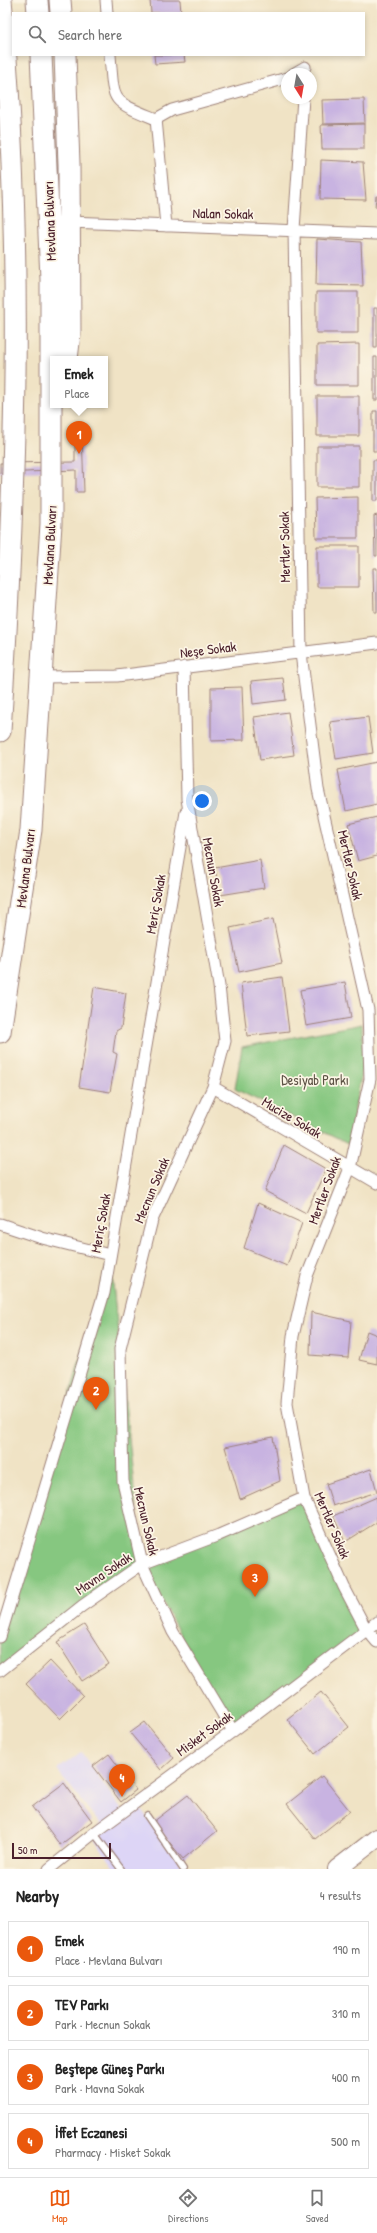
<!DOCTYPE html>
<meta charset="utf-8">
<style>
:root{--surface:#fff;--page:#f6f6f6;--text:#222;--muted:#767676;--line:#e0e0e0;--accent:#ea580c}
body{margin:0;font-family:"Patrick Hand",sans-serif;background:var(--page);color:var(--text)}
.compass{position:absolute;left:281px;top:68px;width:36px;height:36px;border-radius:50%;background:var(--surface);box-shadow:0 2px 6px #0003;rotate:169deg}
.scale{position:absolute;left:12px;bottom:10px;width:99px;box-sizing:border-box;padding-left:4px;border:2px solid #4a1f2b;border-top:0;font-size:11px;line-height:14px;white-space:nowrap;color:#4a1f2b;-webkit-text-stroke:3px #fcf5e5;paint-order:stroke}
.you{position:absolute;left:202px;top:801px;width:14px;height:14px;margin:-10px;border:3px solid #fff;border-radius:50%;background:#1a73e8;box-shadow:0 0 0 6px #1a73e833}
.badge{display:grid;place-items:center;width:26px;height:26px;border-radius:50%;background:var(--accent);color:#fff;font-size:13px;font-weight:700}
.pin{position:absolute;translate:-50% -33px;filter:drop-shadow(0 1px 2px #0008)}
.pin::after{content:'';position:absolute;top:21px;width:14px;height:12px;background:inherit;clip-path:polygon(0 0,100% 0,50% 100%)}
.popup{position:absolute;left:50px;top:356px;width:58px;height:52px;box-sizing:border-box;display:grid;place-content:center;border-radius:0px;background:var(--surface);filter:drop-shadow(0 1px 3px #0005);font-size:13px;white-space:nowrap;color:var(--muted)}
.popup b{font-size:15px;color:var(--text)}
.popup::after{content:'';position:absolute;left:50%;top:100%;margin-left:-8px;border:8px solid transparent;border-top-color:var(--surface)}
.list{margin:0;padding:0;list-style:none}
h2{display:flex;justify-content:space-between;align-items:center;height:52px;margin:0;padding:0 16px;font-size:17px}
h2 small{font-size:13px;font-weight:400;color:var(--muted)}
.list li{display:grid;grid-template-columns:26px 1fr auto;gap:12px;align-items:center;box-sizing:border-box;height:56px;margin:0 8px 8px;padding:0 8px;border:1px solid var(--line);border-radius:0px}
.list b{display:block;font-size:15px;white-space:nowrap}
.list p{margin:0;font-size:13px;white-space:nowrap;color:var(--muted)}
.list em{font-size:13px;font-style:normal;color:var(--muted)}
.icon{flex:none;width:22px;height:22px;fill:none;stroke:currentColor;stroke-width:2;stroke-linecap:round;stroke-linejoin:round}
.map{position:relative;flex:none;width:377px;height:1869px;overflow:hidden}
.search{position:absolute;background:var(--surface);box-shadow:0 2px 6px #0003;left:12px;right:12px;top:12px;height:44px;display:flex;align-items:center;gap:10px;box-sizing:border-box;padding:0 14px;border-radius:0px;color:var(--muted);font-size:15px}
.sheet{height:308px;background:var(--surface)}
nav{display:flex;justify-content:space-around;align-items:center;box-sizing:border-box;height:56px;border-top:1px solid var(--line);background:var(--surface);font-size:11px;color:var(--muted)}
nav a{display:grid;justify-items:center;gap:2px}
nav .on{color:var(--accent)}
.map>svg:first-child{display:block}
.built{fill:#ddd5f6}
.green{fill:#86c780;stroke:#687356}
.building{fill:#c8b3e1}
.lines{fill:none;stroke-linecap:round;stroke-linejoin:round}
.lane-casing{stroke:#9d8178;stroke-width:8}
.street-casing{stroke:#9d8178;stroke-width:13}
.primary-casing{stroke:#9d8178;stroke-width:20}
.highway-casing{stroke:#9d8178;stroke-width:23}
.lane{stroke:#fff;stroke-width:5.5}
.street{stroke:#fff;stroke-width:11}
.primary{stroke:#fff;stroke-width:18}
.highway{stroke:#fff;stroke-width:21}
.labels{text-anchor:middle;dominant-baseline:central;stroke-width:3.5;stroke-linejoin:round;paint-order:stroke}
.street-label{font-size:14px;fill:#4a1f2b;stroke:#fcf5e5}
.park-label{font-size:14px;fill:#5c5144;stroke:#fcf5e5}
</style>
<div class="map">
<svg width="377" height="1869" viewBox="0 0 377 1869">
<rect width="100%" height="100%" fill="#fcf5e5"/>
<filter id="ink" filterUnits="userSpaceOnUse"><feTurbulence type="fractalNoise" baseFrequency=".025" numOctaves="2"/><feDisplacementMap in="SourceGraphic" scale="8" xChannelSelector="R" yChannelSelector="G"/><feConvolveMatrix kernelMatrix="1 2 1 2 8 2 1 2 1" color-interpolation-filters="sRGB"/></filter>
<filter id="wash" filterUnits="userSpaceOnUse"><feTurbulence type="fractalNoise" baseFrequency=".012" numOctaves="4" result="noise"/><feDisplacementMap in="SourceGraphic" scale="16" xChannelSelector="R" yChannelSelector="G"/><feGaussianBlur stdDeviation="0.9" result="paint"/><feColorMatrix in="noise" values="0 0 0 0 0 0 0 0 0 0 0 0 0 0 0 0 0 1.4 0 .05"/><feComposite in="paint" operator="in"/></filter>
<g filter="url(#wash)">
<rect width="100%" height="100%" fill="#f0e3c5"/>
<path class="built" d="M81 1752 126 1816 140 1808 185 1869H116L95 1841 100 1824 57 1770Z"/>
<path class="green" d="M362 1024 363 1066 348 1144 235 1089 242 1047Z
M110 1255 142 1564 304 1498 366 1629 233 1731 142 1565 0 1672V1636Z"/>
<g id="blocks">
<path class="building" d="M150 0H180L181 13H151Z
M154 55H184L185 62 155 64Z
M364 99 365 123 323 124 322 100Z
M364 124V149H322L321 125Z
M321 160 363 162 366 200 320 199Z
M376 196H377V207H375Z
M317 239 361 242 363 286 316 285Z
M316 292H358V333H316Z
M374 308H377V348H374Z
M359 344V385H317V345Z
M374 357H377V400H374Z
M317 396H359V436H317Z
M373 411H377V451H373Z
M75 431H82L84 492H76V470L0 473V463L75 462Z
M317 446H359V487H317Z
M373 460H377V501H373Z
M358 497V538H316L315 498Z
M377 515V556H375L374 516Z
M317 546H359V587H317Z
M373 568H377V612H374Z
M283 678 286 700 253 704 251 681Z
M242 687 244 740 211 741V688Z
M288 712 294 755 260 760 254 717Z
M368 717 373 753 336 759 330 722Z
M377 762V804L346 811 338 770Z
M377 817V856L358 861 348 824Z
M260 860 264 888 220 895 215 868Z
M273 919 282 963 239 972 230 928Z
M282 977 289 1031 247 1036 241 983Z
M345 982 351 1018 306 1026 300 990Z
M94 987 126 993 121 1028 116 1031 113 1052 117 1054 110 1092 79 1087Z
M284 1145 326 1169 306 1213 265 1191Z
M258 1203 302 1223 287 1266 244 1248Z
M311 1312 351 1321 348 1358 310 1355Z
M367 1331 377 1335V1364L359 1360Z
M273 1437 280 1481 240 1499 225 1447Z
M371 1469 377 1492 333 1506 326 1484Z
M377 1497V1522L345 1542 333 1516Z
M84 1625 109 1664 82 1681 57 1642Z
M50 1661 83 1696 60 1719 26 1684Z
M321 1692 349 1727 315 1754 287 1719Z
M145 1722 174 1758 161 1770 130 1733Z
M109 1754 136 1790 121 1802 93 1766Z
M322 1776 350 1811 315 1839 287 1804Z
M64 1783 92 1821 60 1845 32 1807Z
M188 1795 217 1831 183 1859 153 1822Z"/>
</g>
</g>
<g filter="url(#ink)">
<use href="#blocks" fill-opacity="0" stroke="#9d8178" stroke-width="1"/>
<g class="lines">
<g class="lane-casing">
<path id="lane" d="M147 1816 183 1869
M94 1833 121 1869"/>
</g>
<g class="street-casing">
<path id="street" d="M106 0 107 13
M110 55C114 104 110 100 156 119
M293 74 305 67
M303 98 294 229 301 653 318 789 368 1010 370 1079 350 1168 307 1276 293 1336 287 1403 304 1498 344 1587 366 1629 377 1642
M156 119 172 110 287 78
M156 119 166 226
M69 222 377 234
M184 667 187 799 219 986 225 1041 213 1087 152 1220 120 1349 123 1481 142 1564 173 1632 233 1731
M42 677 117 676 377 643
M213 1087 377 1183
M0 1224 42 1238 110 1255
M0 1637 104 1293 186 812
M0 1671 82 1606 142 1564 219 1535 304 1498
M49 1869 94 1833 233 1731 377 1622"/>
</g>
<g class="primary-casing">
<path id="primary" d="M337 1869 377 1838"/>
</g>
<g class="highway-casing">
<path id="highway" d="M37 0 38 13
M60 0 61 13
M65 55 69 164 70 334 67 359
M0 731C16 488 24 243 1 0
M0 1032 31 830 51 524V279L41 55"/>
</g>
<use href="#lane" class="lane"/>
<use href="#street" class="street"/>
<use href="#primary" class="primary"/>
<use href="#highway" class="highway"/>
</g>
</g>
<g class="labels">
<g class="street-label">
<text transform="translate(223 213) rotate(1)">Nalan Sokak</text>
<text transform="translate(49 221) rotate(-92)">Mevlana Bulvarı</text>
<text transform="translate(49 545) rotate(-87)">Mevlana Bulvarı</text>
<text transform="translate(284 547) rotate(-91)">Mertler Sokak</text>
<text transform="translate(208 649) rotate(-7)">Neşe Sokak</text>
<text transform="translate(351 865) rotate(77)">Mertler Sokak</text>
<text transform="translate(25 868) rotate(-83)">Mevlana Bulvarı</text>
<text transform="translate(214 872) rotate(80)">Mecnun Sokak</text>
<text transform="translate(155 904) rotate(-80)">Meriç Sokak</text>
<text transform="translate(292 1117) rotate(31)">Mucize Sokak</text>
<text transform="translate(151 1190) rotate(-67)">Mecnun Sokak</text>
<text transform="translate(324 1190) rotate(-70)">Mertler Sokak</text>
<text transform="translate(100 1223) rotate(-80)">Meriç Sokak</text>
<text transform="translate(147 1521) rotate(77)">Mecnun Sokak</text>
<text transform="translate(333 1525) rotate(67)">Mertler Sokak</text>
<text transform="translate(103 1573) rotate(-34)">Mavna Sokak</text>
<text transform="translate(204 1733) rotate(-36)">Misket Sokak</text>
</g>
<g class="park-label">
<text x="315" y="1079">Desiyab Parkı</text>
</g>
</g>
</svg>
<svg class="compass" viewBox="-18 -18 36 36"><path d="M0-13l5 13h-10z" fill="#e53935"/><path d="M0 13l5-13h-10z" fill="#767676"/></svg>
<div class="scale">50 m</div>
<div class="you"></div>
<div class="pin badge" style="left:79px;top:454px">1</div>
<div class="popup"><b>Emek</b>Place</div>
<div class="pin badge" style="left:96px;top:1410px">2</div>
<div class="pin badge" style="left:255px;top:1597px">3</div>
<div class="pin badge" style="left:122px;top:1797px">4</div>
<div class="search"><svg class="icon" aria-label="search" viewBox="0 0 24 24"><circle cx="10" cy="10" r="6"/><path d="M15 15l6 6"/></svg>Search here</div>
</div>
<section class="sheet">
<h2>Nearby<small>4 results</small></h2>
<ul class="list">
<li><span class="badge">1</span><div><b>Emek</b><p>Place · Mevlana Bulvarı</p></div><em>190 m</em></li>
<li><span class="badge">2</span><div><b>TEV Parkı</b><p>Park · Mecnun Sokak</p></div><em>310 m</em></li>
<li><span class="badge">3</span><div><b>Beştepe Güneş Parkı</b><p>Park · Mavna Sokak</p></div><em>400 m</em></li>
<li><span class="badge">4</span><div><b>İffet Eczanesi</b><p>Pharmacy · Misket Sokak</p></div><em>500 m</em></li>
</ul>
</section>
<nav>
<a class="on"><svg class="icon" aria-label="map" viewBox="0 0 24 24"><path d="M3 6l6-2 6 2 6-2v14l-6 2-6-2-6 2zM9 4v14M15 6v14"/></svg>Map</a>
<a><svg class="icon" aria-label="directions" viewBox="0 0 24 24"><path d="M12 3l9 9-9 9-9-9zM9 14v-3h6M13 9l2 2-2 2"/></svg>Directions</a>
<a><svg class="icon" aria-label="saved" viewBox="0 0 24 24"><path d="M7 4h10v16l-5-4-5 4z"/></svg>Saved</a>
</nav>
